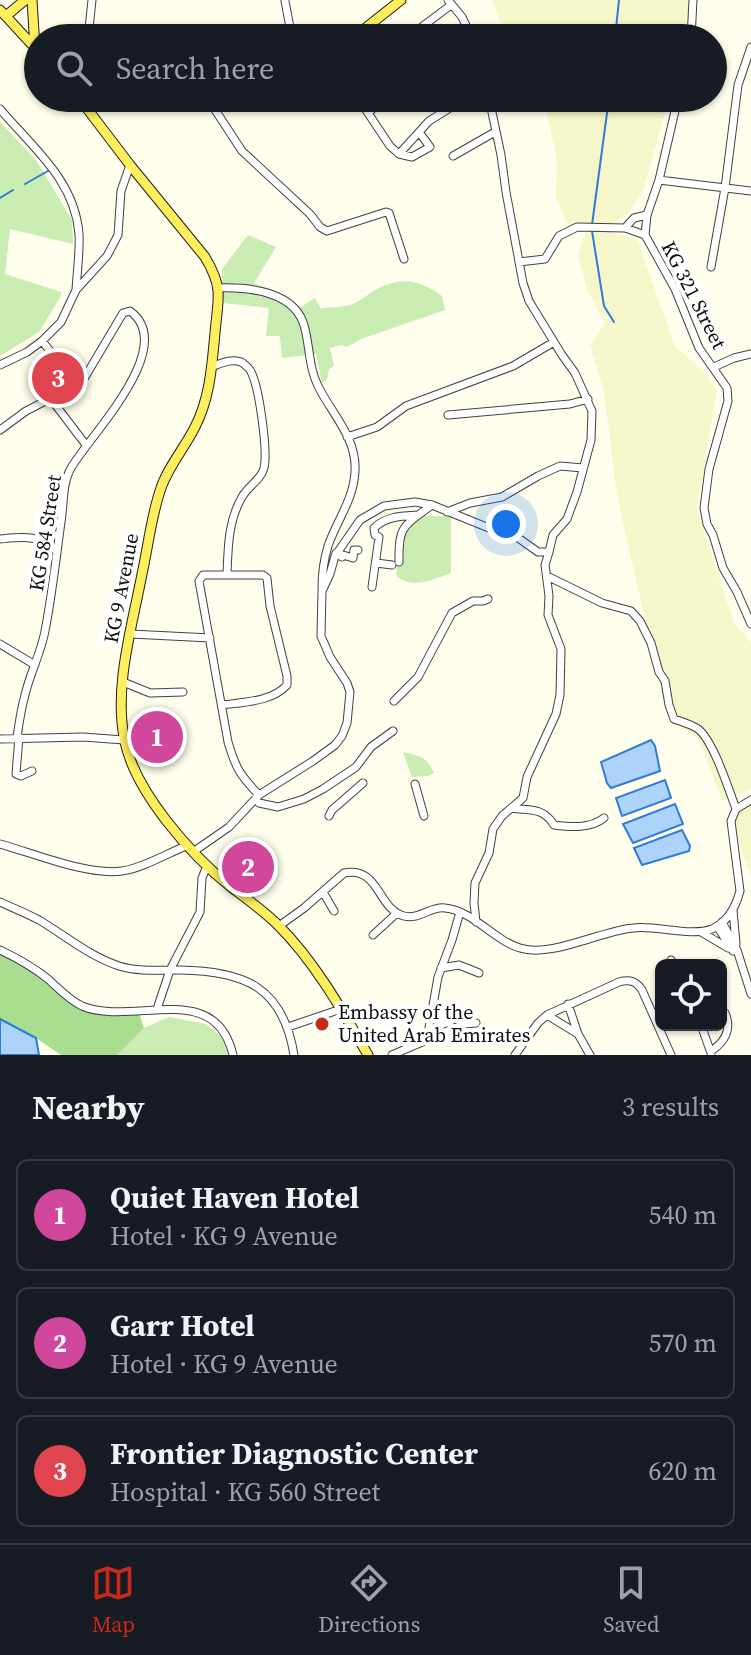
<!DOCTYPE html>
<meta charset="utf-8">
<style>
:root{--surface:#171b24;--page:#20242c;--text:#f1f3f6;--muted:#9ea1a6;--line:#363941;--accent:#c72a1b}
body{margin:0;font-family:"Source Serif 4",serif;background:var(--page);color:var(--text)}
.controls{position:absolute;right:24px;bottom:24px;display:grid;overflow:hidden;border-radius:12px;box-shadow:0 2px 6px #0004}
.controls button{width:72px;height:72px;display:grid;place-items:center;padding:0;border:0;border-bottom:2px solid var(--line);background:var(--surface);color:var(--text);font:40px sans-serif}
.you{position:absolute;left:506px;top:524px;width:28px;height:28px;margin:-20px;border:6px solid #fff;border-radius:50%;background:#1a73e8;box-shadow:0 0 0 12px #1a73e833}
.badge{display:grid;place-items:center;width:52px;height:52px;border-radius:50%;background:var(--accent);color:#fff;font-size:26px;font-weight:700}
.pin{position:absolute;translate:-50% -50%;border:4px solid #fff;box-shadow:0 2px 8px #0006}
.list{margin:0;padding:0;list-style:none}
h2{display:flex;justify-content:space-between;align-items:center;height:104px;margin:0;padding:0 32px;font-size:34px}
h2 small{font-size:26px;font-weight:400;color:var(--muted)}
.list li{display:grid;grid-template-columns:52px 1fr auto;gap:24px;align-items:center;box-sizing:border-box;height:112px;margin:0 16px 16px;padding:0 16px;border:2px solid var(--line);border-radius:12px}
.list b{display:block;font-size:30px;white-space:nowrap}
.list p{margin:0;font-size:26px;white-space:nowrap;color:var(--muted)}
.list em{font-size:26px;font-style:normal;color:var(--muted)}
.icon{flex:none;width:44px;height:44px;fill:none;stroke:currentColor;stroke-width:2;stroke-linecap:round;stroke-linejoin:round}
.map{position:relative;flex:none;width:751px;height:1055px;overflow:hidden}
.search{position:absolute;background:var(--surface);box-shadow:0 2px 6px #0004;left:24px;right:24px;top:24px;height:88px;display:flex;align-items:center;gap:20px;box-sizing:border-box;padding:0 28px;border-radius:44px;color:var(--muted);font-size:30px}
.sheet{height:488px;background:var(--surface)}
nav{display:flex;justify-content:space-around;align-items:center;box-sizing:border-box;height:112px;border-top:2px solid var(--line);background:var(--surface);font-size:22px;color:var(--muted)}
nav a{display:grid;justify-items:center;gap:4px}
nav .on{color:var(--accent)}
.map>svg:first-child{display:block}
.farmland{fill:#f5f7ca}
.green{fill:#c9ecb3}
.forest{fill:#a9de91}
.water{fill:#add3fb;stroke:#2e7cd7;stroke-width:2}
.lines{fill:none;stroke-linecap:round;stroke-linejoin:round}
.stream{stroke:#2e7cd7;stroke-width:2}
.minor-casing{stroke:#404040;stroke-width:9}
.major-casing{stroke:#1e1e1e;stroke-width:11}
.minor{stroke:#fff;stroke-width:7}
.major{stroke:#ffee5c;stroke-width:9}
.poi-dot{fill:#c72a1b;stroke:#fff;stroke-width:3}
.labels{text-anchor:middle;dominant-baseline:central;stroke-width:8;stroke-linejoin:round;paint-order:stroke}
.street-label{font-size:20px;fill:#0d0d0d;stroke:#fff}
.poi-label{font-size:20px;fill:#0d0d0d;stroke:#fff;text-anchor:start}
</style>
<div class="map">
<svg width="751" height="1055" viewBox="0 0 751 1055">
<rect width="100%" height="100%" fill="#fffeec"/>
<path class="farmland" d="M492 0H690L683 38H506Z
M539 98H669L643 191 628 214 611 225H568L556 197 557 160 546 109Z
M586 231H606L637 239 675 346 705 373 717 389 697 509 734 623 751 642V789L722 801 699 739 677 725 666 711 617 496 604 393 590 345 605 323 587 290 578 255Z
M751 802V876L734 830 735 814 745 805Z"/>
<path class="green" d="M0 122 36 160 72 220 73 244 10 229 5 274 61 292V296L39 332 0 356Z
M248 235 276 247 254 283 278 292 301 307 315 298 321 309C331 306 345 308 353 304 363 299 371 292 381 287 406 276 421 282 442 296L445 310 361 339 347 347 342 345 330 348 334 366 329 369 327 379 322 383 316 354 282 358 280 336H266L269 308 223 303 222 269Z
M422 516H451V573C434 579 412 590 397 576L396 568 401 563V541L409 540H403L406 526Z
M403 752C421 757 425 755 434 773L428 776 412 777Z
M169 1017 206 1024 225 1040 228 1055H117L144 1028Z"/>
<path class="forest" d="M0 953 20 963 64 997 83 1009 102 1015 139 1013 144 1028 117 1055H61L36 1038 0 1019Z"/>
<path class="water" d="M651 740 655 746 660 771 611 788 607 783 601 762Z
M665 780 671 798 622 816 616 798Z
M675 804 683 824 633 843 623 824Z
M682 830 690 846 689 851 642 865 634 848Z
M0 1019 36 1038 39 1055H0Z"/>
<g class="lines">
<path class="stream" d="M615 38 619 0
M25 184 48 171
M0 198 13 190
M592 225 609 98
M592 231 604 306 614 322"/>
<g class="minor-casing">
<path id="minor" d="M448 0 462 17 472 38
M285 1 292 38
M88 38 92 0
M407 38 451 5
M691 38 693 0
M358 98 390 146 399 154 412 157 430 147 419 132
M678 98 659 180 647 215 645 235 675 289 699 348 727 388 728 401 709 469 704 508 707 524 713 535 723 568 737 592 751 624
M208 99 242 151 310 214 320 227 327 231 386 212 389 213 404 259
M0 109C32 147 75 180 79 234 80 252 77 272 76 290
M368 113 385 98
M399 154 429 121 466 98
M453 156 495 132
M659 180 751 191
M625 228 634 218 647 215
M519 262 545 259 559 236 577 227 625 228 645 235
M711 267 725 188 738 85 751 47
M218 288C249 287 297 291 305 329 310 349 309 369 319 388 333 415 357 439 355 471 354 499 337 520 328 546 324 559 322 574 322 588
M42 341 77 384
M0 365 27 352 42 341 61 322 76 290 107 256 118 235 121 191 130 165
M211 367C220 364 231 358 241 362 243 363 249 368 250 370 259 384 268 451 264 468 261 480 248 486 242 497 228 521 228 548 227 575
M714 367 734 358 751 354
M51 399 86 445
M448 415 570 404 588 399
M0 430 26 411 71 388 85 377 123 313 130 311C179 347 90 435 71 468 62 484 64 504 61 522 56 559 52 595 45 631 41 653 30 673 25 695 21 709 19 723 17 737
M347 437 377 427 406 406 513 366 554 342
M447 512 470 503 502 497 538 476 560 466 583 468
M0 539C22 537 41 534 57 552
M336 553 342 557 343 555 353 558 354 550H358
M399 562C398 525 404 526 432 505
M376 563 392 565
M547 576 602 603 631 611 640 621 651 643 659 672 665 681 669 705 674 719C682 722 691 724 698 729 713 740 729 790 736 809
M372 587 379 537 375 535 374 528C386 516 402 516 418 515
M131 634 210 638
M0 644 35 665
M123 682 150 693 183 692
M394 701 418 677 452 613 473 601H483L488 599
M222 705C243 702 272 702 287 685V676L270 606 267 578 263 575H203L199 581 228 742C236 769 240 775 259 795
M19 737 16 774 21 776 32 771
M0 739 83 737 124 740
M415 784 424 816
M259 803 278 807 304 799 323 789 356 767 371 747 393 731
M511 808C531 811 543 807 554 825 571 827 590 829 604 818
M329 816 332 810 363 783
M0 844C33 853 88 876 122 871 143 868 166 854 186 846
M193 852 229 827 259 795 313 761 335 745 342 736 347 723 350 692 347 683 330 657 321 636 322 591 330 574 335 556 360 520 384 506 415 502 432 505 489 528 507 530 538 552H549L553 535 567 519 577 492 591 440 592 411 575 373 562 355 529 301 523 283 506 192 501 155 489 98
M323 892 334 911
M0 902C13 908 26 913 39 920 66 936 89 956 119 966 138 972 160 970 180 970 245 971 283 987 294 1055
M733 910 736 944
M476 922 474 903 475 883 489 853 493 829 502 816 523 798 527 777 556 714 560 695 561 649 548 615 549 596 545 565 549 552
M722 922 737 950 751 994
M279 926 304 908 344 873C380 866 377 909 404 916 419 920 431 906 445 908 474 911 493 940 520 948 551 958 600 931 633 928 657 925 690 937 712 929 728 922 736 906 740 891L731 821 736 809 751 800
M717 926 733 951
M701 932 728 948
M373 935 397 913
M0 950C17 958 33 967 48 979 59 989 69 1000 82 1006 133 1027 215 978 233 1055
M671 960 673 965
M441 968 459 965 479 973
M568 1004 578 1034 590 1055
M157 1009 170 970 200 912 202 878 207 866
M547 1015 578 1034
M701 1025 711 1053
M288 1027 341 1009
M427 1039 438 977 452 940 460 912
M711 1051C725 1042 732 1029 725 1013
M392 1055 464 1024 476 1023
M515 1055 538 1023 547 1015 619 982C630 979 636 981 642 990L671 1055"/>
</g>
<g class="major-casing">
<path id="major" d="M32 0 35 48
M0 10 38 51
M6 16 25 0
M353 38 401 0
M79 98 130 165 205 257C211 267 217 278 218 291 219 304 216 319 215 333 212 365 210 398 195 427 184 449 167 468 160 491 151 518 148 547 142 574 132 627 113 689 125 742 136 793 191 855 231 887 247 899 264 911 278 925 315 962 342 1010 368 1055
M146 98 176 101 231 98"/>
</g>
<use href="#minor" class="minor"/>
<use href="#major" class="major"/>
</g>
<circle class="poi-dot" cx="322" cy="1024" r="8"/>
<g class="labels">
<g class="street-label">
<text transform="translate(694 295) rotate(63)">KG 321 Street</text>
<text transform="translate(45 533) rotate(-81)">KG 584 Street</text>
<text transform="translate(121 588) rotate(-79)">KG 9 Avenue</text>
</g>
<g class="poi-label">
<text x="338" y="1012">Embassy of the<tspan x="338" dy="23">United Arab Emirates</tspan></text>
</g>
</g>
</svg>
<div class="controls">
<button><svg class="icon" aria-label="locate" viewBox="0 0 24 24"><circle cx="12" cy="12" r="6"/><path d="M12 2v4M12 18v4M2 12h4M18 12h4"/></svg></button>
</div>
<div class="you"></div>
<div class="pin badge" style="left:157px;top:737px;background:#d1479c">1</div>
<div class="pin badge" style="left:248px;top:867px;background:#d1479c">2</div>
<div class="pin badge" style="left:58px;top:378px;background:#e0444e">3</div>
<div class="search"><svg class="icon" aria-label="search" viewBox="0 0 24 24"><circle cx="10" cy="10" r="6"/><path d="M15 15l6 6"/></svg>Search here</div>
</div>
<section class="sheet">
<h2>Nearby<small>3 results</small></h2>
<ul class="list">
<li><span class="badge" style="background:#d1479c">1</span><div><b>Quiet Haven Hotel</b><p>Hotel · KG 9 Avenue</p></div><em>540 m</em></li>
<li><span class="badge" style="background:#d1479c">2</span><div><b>Garr Hotel</b><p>Hotel · KG 9 Avenue</p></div><em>570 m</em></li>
<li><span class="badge" style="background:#e0444e">3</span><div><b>Frontier Diagnostic Center</b><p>Hospital · KG 560 Street</p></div><em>620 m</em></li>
</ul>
</section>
<nav>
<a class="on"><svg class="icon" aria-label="map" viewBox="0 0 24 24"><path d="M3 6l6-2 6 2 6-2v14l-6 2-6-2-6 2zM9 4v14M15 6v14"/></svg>Map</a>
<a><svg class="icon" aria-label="directions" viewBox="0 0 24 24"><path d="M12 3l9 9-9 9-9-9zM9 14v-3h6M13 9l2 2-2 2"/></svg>Directions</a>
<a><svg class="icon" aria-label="saved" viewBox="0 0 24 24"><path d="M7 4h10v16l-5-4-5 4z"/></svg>Saved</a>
</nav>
